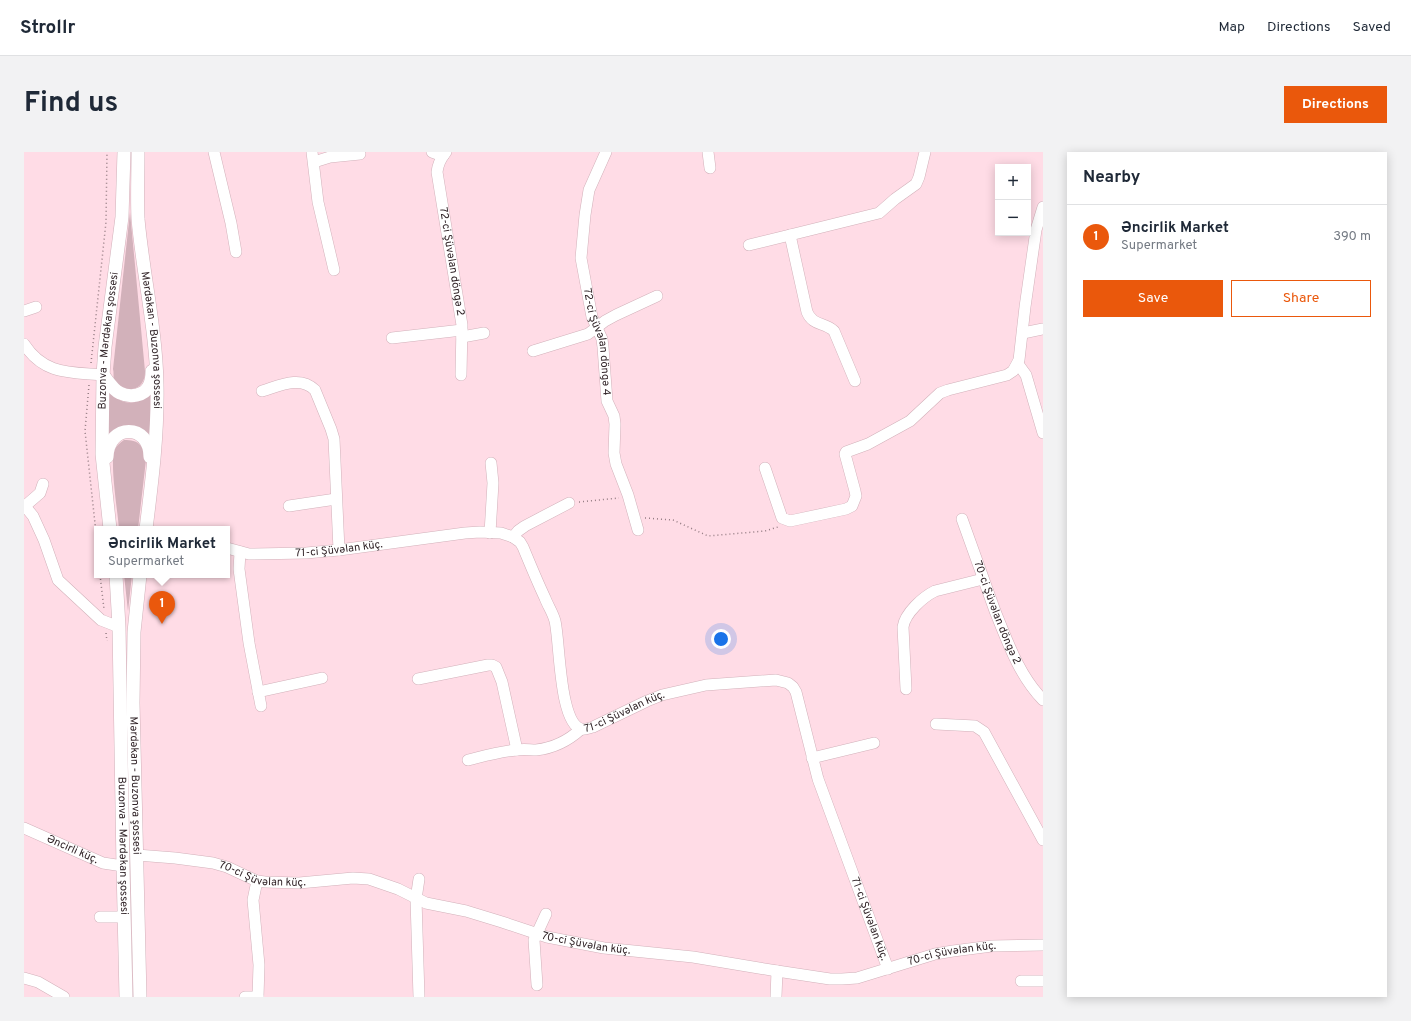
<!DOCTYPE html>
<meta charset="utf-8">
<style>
:root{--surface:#fff;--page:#f2f2f3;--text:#1f2937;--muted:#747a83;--line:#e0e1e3;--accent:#ea580c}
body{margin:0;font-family:Overpass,sans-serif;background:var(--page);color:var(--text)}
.controls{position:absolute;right:12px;top:12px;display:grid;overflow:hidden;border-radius:0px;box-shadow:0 2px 10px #0003}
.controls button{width:36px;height:36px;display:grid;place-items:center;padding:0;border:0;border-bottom:1px solid var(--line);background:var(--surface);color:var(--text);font:20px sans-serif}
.you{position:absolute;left:697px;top:487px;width:14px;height:14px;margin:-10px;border:3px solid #fff;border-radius:50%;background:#1a73e8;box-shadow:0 0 0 6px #1a73e833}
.badge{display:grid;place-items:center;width:26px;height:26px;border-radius:50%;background:var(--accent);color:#fff;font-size:13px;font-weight:700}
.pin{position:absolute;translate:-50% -33px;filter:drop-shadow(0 1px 2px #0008)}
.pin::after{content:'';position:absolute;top:21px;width:14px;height:12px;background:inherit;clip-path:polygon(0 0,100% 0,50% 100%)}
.popup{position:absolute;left:70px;top:374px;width:136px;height:52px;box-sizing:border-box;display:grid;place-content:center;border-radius:0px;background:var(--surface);filter:drop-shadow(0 1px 3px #0005);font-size:13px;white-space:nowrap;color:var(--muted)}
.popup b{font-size:15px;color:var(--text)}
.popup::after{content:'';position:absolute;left:50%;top:100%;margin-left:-8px;border:8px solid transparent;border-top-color:var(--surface)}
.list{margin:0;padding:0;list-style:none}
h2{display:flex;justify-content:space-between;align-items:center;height:52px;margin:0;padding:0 16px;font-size:17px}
h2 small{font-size:13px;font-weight:400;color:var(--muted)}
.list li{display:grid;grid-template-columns:26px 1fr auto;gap:12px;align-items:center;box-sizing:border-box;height:64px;padding:0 16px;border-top:1px solid var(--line)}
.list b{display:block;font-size:15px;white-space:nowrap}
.list p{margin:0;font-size:13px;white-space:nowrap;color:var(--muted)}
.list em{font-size:13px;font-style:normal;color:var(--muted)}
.actions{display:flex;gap:8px;padding:12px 16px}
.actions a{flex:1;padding:9px 0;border:1px solid var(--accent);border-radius:0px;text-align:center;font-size:14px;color:var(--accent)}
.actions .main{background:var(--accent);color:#fff}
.map{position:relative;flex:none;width:1019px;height:845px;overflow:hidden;border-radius:0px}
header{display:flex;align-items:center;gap:24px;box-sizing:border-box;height:56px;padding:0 20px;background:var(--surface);border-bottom:1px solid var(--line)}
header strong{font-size:19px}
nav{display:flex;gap:22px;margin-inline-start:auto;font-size:14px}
.intro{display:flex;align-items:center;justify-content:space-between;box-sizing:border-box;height:96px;padding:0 24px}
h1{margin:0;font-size:28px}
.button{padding:10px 18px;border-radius:0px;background:var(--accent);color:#fff;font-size:14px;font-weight:700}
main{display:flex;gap:24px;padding:0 24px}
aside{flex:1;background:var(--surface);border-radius:0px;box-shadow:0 2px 10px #0003}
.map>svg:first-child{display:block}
.green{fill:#d2b1ba}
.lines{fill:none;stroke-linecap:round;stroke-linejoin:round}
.minor-casing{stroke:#d2b1ba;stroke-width:12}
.major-casing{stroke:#d2b1ba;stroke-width:14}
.path{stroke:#947c83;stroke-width:1.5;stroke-dasharray:1 3;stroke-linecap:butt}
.minor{stroke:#fff;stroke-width:11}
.major{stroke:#fff;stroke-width:13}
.labels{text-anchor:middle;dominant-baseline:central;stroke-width:4;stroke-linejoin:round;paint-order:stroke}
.street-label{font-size:11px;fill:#312428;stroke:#fff}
</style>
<header>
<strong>Strollr</strong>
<nav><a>Map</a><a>Directions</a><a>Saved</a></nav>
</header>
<div class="intro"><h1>Find us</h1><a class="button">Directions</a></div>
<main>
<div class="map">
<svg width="1019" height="845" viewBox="0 0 1019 845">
<rect width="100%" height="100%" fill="#ffdce6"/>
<path class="green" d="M106 60 121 219C121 222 121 226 119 229 114 241 95 239 90 227 89 224 90 220 89 217Z
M84 239C98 254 112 254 127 242L126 286 83 285Z
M100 288C115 288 119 293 122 308L114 377H95C94 361 85 309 91 297 93 293 96 291 100 288Z
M100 423H108L104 459Z"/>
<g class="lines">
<g class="minor-casing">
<g id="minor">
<path d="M190 0 207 71 212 100"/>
<path d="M288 0 294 50 310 118"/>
<path d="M408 0 419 4"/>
<path id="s1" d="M422 0C417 6 414 11 413 20L438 173 437 223"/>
<path id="s2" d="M582 0 565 38 561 63 557 106 568 165 578 187 579 195 583 249 590 264 591 272 590 301 592 312 604 343 614 378"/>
<path d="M684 0 686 16"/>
<path d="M290 10 306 5 336 2"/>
<path d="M725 93 766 83"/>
<path d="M0 159 12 155"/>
<path d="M999 181 1019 177"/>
<path d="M438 185 460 181"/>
<path d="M368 186 438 178"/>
<path d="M0 192C20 223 46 220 79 223"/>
<path d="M509 199 564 182 581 169 592 163 633 144"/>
<path d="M994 212 1002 223 1019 281"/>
<path d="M831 229 810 179C800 170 789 174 783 160L766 83 855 61 871 47 892 32 895 25 901 0"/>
<path d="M238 239C255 234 276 223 291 238L307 277 310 287 315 398"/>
<path d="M741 316 758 366 766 369 822 357 828 354 832 344 831 339 821 302 822 300 844 292 886 269 916 241 924 238 983 223 989 219 995 208 1001 155 1012 78 1019 55"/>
<path d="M0 353 9 364 20 388 34 428 77 468 95 475"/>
<path d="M1 354 16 341 19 332"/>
<path d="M265 354 312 347"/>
<path id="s3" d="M938 367C949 398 960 429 971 459 984 491 995 523 1019 548"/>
<path d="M466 381 469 331 467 311"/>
<path d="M489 385 494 379 501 374 545 351"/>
<path id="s4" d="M203 396 225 402 282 401 315 398 441 381 456 380 477 381 489 385 496 390 499 395C506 412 513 429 521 446 524 454 529 461 531 469 536 490 535 570 557 577 561 578 565 576 569 575L623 549 638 543 682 533 752 528 764 531 769 535 772 540 794 627 864 817"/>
<path d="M216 400 215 417 225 491 237 554"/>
<path d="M394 527 464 513H468L472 515 478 530 493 598"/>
<path d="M882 537 879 475C881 461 899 445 911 439L959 427"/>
<path d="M234 540 298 526"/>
<path d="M912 572 951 574 960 580 1019 688"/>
<path d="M788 606 850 591"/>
<path d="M444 608C460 604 477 599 493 598 500 597 506 598 512 598 530 596 544 589 557 577"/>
<path id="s5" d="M0 676 79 711 99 714"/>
<path id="s6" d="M113 703 151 706 189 711 203 715 233 729 241 730 275 731 329 726 345 727 374 737 402 751 442 759 478 770 523 785 580 796 669 805 753 819 806 827H818L833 826 911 802 929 799 968 794 1019 793"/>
<path d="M395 727 392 747 395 845"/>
<path d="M233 729 229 748 235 813 234 845"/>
<path d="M76 765H100"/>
<path d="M0 826 14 830 40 845"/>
<path d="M997 829H1019"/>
<path d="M513 833 510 788 522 762"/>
<path d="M221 845H234"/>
<path d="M752 845 753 819"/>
</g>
</g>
<g class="major-casing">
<g id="major">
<path id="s7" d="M114 0C114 22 113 45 114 67 119 122 132 177 133 232 134 281 128 329 122 377"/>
<path d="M79 223C84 229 89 238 96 241 106 246 120 244 125 234 127 230 128 224 128 219"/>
<path d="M83 305C84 271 126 271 126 305"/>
<path id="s8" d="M86 377 78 302 79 223 81 195 98 65 100 0"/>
<path id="s9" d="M92 423 95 475 99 714 102 845"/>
<path id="s10" d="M116 423 110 480 109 551 116 845"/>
</g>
</g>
<path class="path" d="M67 211 82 70 83 0
M65 233 61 279 73 390
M555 350 595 346
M621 366 649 368 684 384 741 379 754 375
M76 423 80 457
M82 481 83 489"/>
<use href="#minor" class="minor"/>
<use href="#major" class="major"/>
</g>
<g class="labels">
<g class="street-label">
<text stroke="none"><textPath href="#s1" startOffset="113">72-ci Şüvəlan döngə 2</textPath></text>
<text stroke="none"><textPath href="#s8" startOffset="189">Buzonva - Mərdəkan şossesi</textPath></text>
<text stroke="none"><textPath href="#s7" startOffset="189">Mərdəkan - Buzonva şossesi</textPath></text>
<text stroke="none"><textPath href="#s2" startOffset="196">72-ci Şüvəlan döngə 4</textPath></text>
<text stroke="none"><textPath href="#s4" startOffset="113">71-ci Şüvəlan küç.</textPath></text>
<text stroke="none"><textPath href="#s3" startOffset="100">70-ci Şüvəlan döngə 2</textPath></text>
<text stroke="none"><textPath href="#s4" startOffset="545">71-ci Şüvəlan küç.</textPath></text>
<text stroke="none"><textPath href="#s10" startOffset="211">Mərdəkan - Buzonva şossesi</textPath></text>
<text stroke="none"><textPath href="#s9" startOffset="271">Buzonva - Mərdəkan şossesi</textPath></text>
<text stroke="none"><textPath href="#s5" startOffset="53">Əncirli küç.</textPath></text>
<text stroke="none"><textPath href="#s6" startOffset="128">70-ci Şüvəlan küç.</textPath></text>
<text stroke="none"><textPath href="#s4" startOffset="965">71-ci Şüvəlan küç.</textPath></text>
<text stroke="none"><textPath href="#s6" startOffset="464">70-ci Şüvəlan küç.</textPath></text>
<text stroke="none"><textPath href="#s6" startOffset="836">70-ci Şüvəlan küç.</textPath></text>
</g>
</g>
</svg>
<div class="controls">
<button>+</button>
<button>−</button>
</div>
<div class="you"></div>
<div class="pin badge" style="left:138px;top:472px">1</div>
<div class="popup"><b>Əncirlik Market</b>Supermarket</div>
</div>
<aside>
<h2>Nearby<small></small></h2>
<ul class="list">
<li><span class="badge">1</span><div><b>Əncirlik Market</b><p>Supermarket</p></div><em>390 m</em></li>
</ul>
<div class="actions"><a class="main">Save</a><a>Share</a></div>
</aside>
</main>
